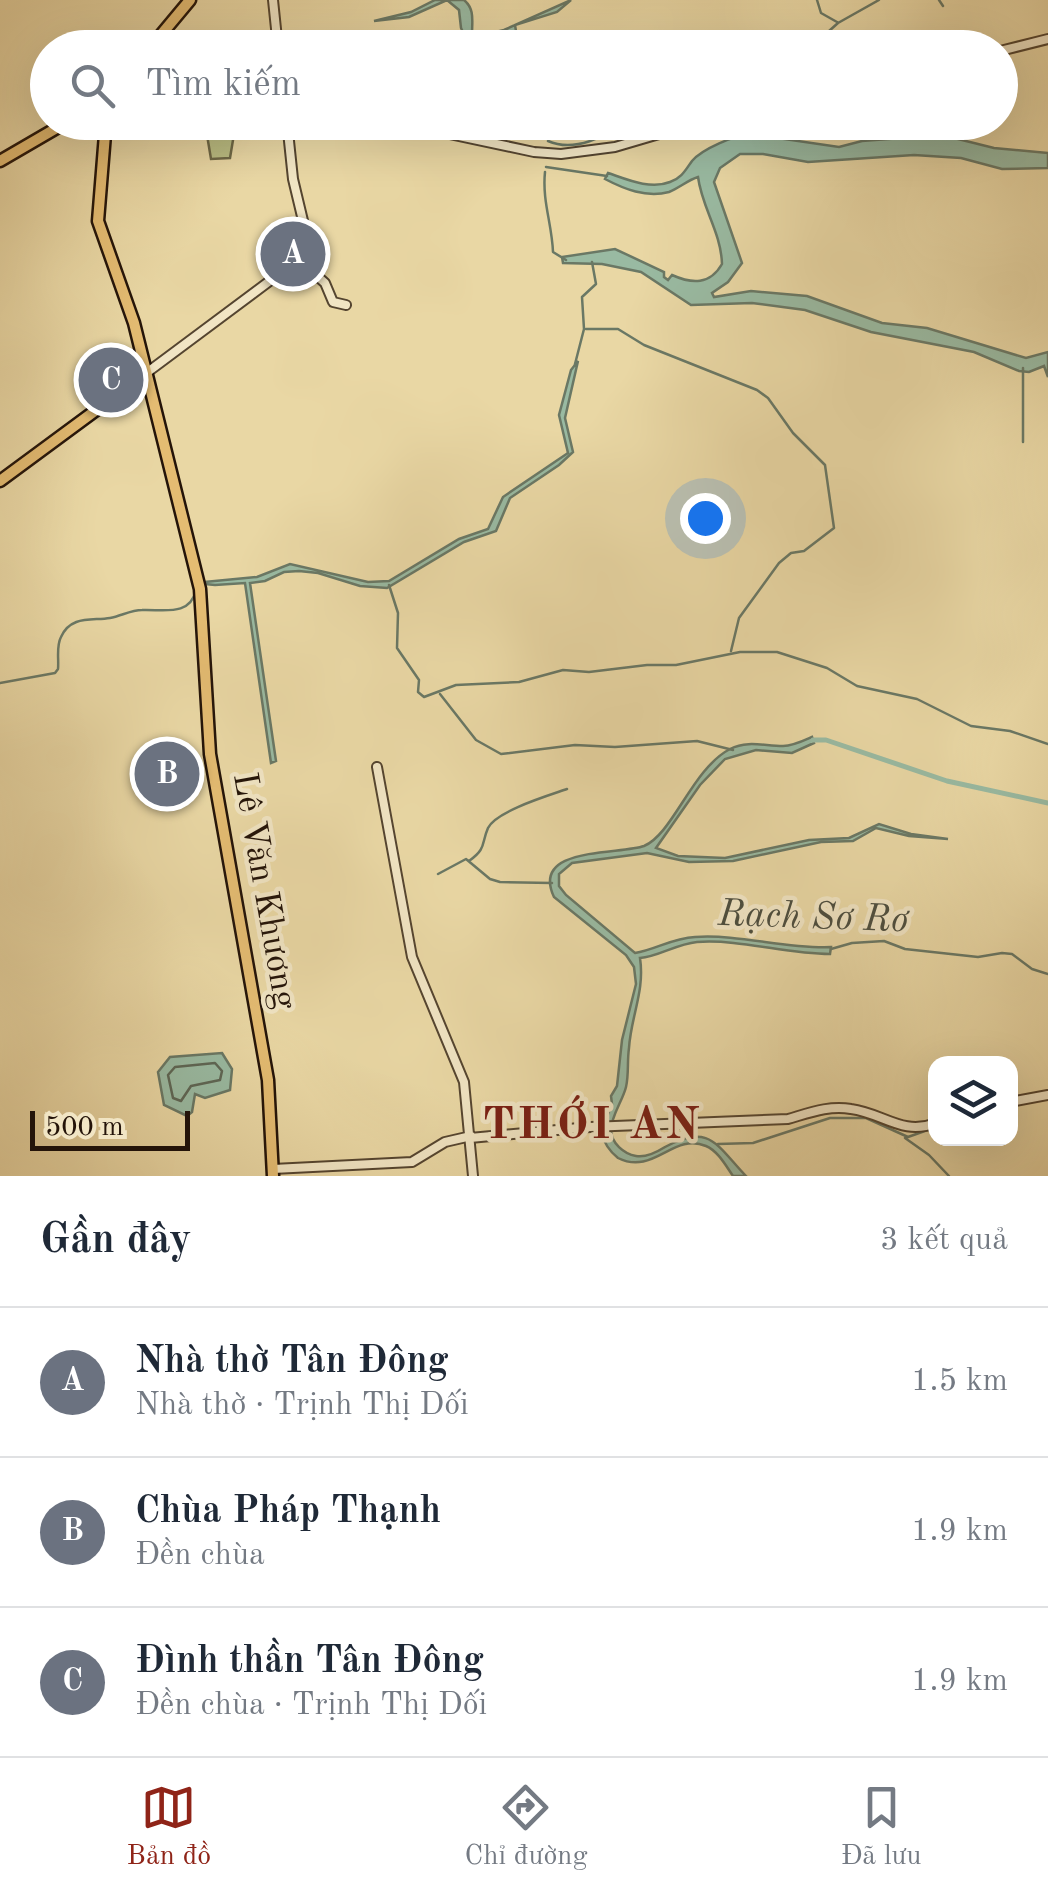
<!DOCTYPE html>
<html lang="vi">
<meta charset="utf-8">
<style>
:root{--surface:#fff;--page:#f6f6f7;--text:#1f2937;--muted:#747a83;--line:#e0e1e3;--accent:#8f2418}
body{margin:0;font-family:"Old Standard TT",serif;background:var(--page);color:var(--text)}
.controls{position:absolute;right:30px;bottom:30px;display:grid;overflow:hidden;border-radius:20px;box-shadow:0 10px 40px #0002}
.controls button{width:90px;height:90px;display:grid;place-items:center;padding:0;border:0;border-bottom:2px solid var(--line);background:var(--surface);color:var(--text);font:50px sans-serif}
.scale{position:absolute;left:30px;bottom:25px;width:160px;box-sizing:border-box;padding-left:10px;border:5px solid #241409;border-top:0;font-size:28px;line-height:35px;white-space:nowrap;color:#241409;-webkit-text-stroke:8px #f1e5c4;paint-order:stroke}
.you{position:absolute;left:705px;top:518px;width:35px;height:35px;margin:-25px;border:8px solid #fff;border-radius:50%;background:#1a73e8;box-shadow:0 0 0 15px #1a73e833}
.badge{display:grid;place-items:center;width:65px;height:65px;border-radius:50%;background:var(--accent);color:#fff;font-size:32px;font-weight:700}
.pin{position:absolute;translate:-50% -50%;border:5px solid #fff;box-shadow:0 2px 10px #0006}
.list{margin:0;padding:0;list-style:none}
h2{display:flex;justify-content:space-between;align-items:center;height:130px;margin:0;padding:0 40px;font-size:42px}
h2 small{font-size:32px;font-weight:400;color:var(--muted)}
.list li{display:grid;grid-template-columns:65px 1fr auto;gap:30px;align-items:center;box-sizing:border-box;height:150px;padding:0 40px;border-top:2px solid var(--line)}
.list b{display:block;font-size:38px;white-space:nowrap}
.list p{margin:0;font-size:32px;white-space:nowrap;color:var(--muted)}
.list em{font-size:32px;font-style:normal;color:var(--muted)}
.icon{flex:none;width:55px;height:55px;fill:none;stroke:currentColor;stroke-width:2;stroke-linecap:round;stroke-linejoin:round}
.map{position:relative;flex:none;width:1048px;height:1176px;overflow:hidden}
.search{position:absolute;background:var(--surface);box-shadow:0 10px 40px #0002;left:30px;right:30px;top:30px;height:110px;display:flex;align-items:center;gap:25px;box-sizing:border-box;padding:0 35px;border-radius:55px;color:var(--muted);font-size:38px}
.sheet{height:580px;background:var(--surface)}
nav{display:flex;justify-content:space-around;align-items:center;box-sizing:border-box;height:140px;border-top:2px solid var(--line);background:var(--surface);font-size:28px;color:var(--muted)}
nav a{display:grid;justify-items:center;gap:5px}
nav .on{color:var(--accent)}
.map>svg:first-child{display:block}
.green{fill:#babd83;stroke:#6f6846;stroke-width:2.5}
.water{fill:#99baa2;stroke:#6a7865;stroke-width:2.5}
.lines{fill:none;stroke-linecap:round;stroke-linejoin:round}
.shore{stroke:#5e6756;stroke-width:2.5}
.stream{stroke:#6a7865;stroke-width:2.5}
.canal{stroke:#99baa2;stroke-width:5}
.minor-casing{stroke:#554530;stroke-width:12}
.major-casing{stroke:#241409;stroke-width:15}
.minor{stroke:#f1e5c4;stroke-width:8}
.major{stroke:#e4bc72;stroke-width:10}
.labels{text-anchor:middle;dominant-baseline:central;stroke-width:9;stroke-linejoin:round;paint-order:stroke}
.street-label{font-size:35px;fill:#241409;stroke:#f1e5c4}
.water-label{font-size:38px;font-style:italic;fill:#4d4e3f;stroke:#f1e5c4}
.district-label{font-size:45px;font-weight:bold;letter-spacing:2.5px;fill:#7a1f14;stroke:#f1e5c4}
</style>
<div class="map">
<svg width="1048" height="1176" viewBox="0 0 1048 1176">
<rect width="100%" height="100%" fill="#e9d7a4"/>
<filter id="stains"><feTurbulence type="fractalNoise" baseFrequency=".002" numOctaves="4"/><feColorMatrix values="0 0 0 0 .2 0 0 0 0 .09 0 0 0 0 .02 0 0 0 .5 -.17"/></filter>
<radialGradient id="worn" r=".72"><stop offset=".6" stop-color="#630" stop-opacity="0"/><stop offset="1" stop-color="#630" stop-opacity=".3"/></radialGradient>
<path class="green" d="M205 123H239V129L235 128 230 158 211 159Z"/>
<path class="water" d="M435 0H464C475 9 472 21 472 34L475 37 504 30 571 0 557 12 515 25 516 31 509 35 520 47H507L494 35 477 41H467L461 28 459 10 447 0 409 17 374 21 411 12Z
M750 134 839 147 862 141 942 135 994 148 1048 153V168L1002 169 961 158 914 155 808 162 763 154H740L720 168 714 182 742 263 728 282 712 293 714 297 751 291 807 296 882 323 927 328 1026 358 1048 352V377L1044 366 1029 372 1019 371 974 352 871 332 805 310 752 303 691 305 641 272 602 264 563 263 562 257 615 249 664 272V277L668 280 672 275C692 284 710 285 722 264 721 232 702 208 698 177 688 180 679 188 669 192 646 198 624 189 605 179L608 173C626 179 650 190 670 182 682 178 686 169 692 161 702 149 735 135 750 134Z
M578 361 565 418 573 452 559 465 510 498 496 531 464 542 387 588 360 586 318 573 299 571 284 572 265 581 250 583 276 761 271 763 245 583 215 585 194 583 257 577 290 564 368 582 389 581 459 539 488 529 503 497 568 453 559 415 571 370Z
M812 737 814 743 792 753 756 750 725 759 700 785 656 848 678 856 725 858 809 840 849 838 879 824 911 834 948 839 909 836 876 828 853 841 821 842 733 861 689 862 647 853 572 863 559 874V886L566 895 635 953C655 950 672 938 695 937 741 934 785 949 831 947L830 954C785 954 742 939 697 942 676 944 658 957 640 958 645 991 631 1016 629 1048 627 1062 629 1074 626 1087 623 1100 611 1116 611 1130 611 1143 624 1154 636 1156 646 1158 657 1152 665 1147 710 1122 717 1146 746 1176H733C726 1166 718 1151 706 1146 673 1132 654 1176 618 1158 609 1151 604 1143 601 1132L612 1104 611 1096 617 1086 622 1040 636 984 634 967 626 955 554 897C530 846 619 855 644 846 673 834 692 769 730 749 748 740 764 746 783 746 793 746 803 741 812 737Z
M222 1053 232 1069 230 1090 205 1098 195 1094 192 1112 187 1116 164 1105 158 1072 170 1057Z"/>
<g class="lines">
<path class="shore" d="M215 1063 222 1071 220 1080 191 1086 181 1101 173 1098 168 1075 175 1067Z"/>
<path class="stream" d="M817 0 821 13 837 22
M939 0 943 6
M810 48 838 23 879 0
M548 141C575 153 605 136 628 122
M546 167 607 176
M545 172C542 201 552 224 553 252L566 260
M586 329H618L644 345 757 390 768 398 793 433 825 465 834 528 804 551 791 553 779 563 739 618 731 651
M575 364 584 329 582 297 596 284 592 262
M1023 442V368
M389 585 398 613 397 648 419 680 418 692 424 697 456 685 519 682 563 670 589 672 647 665H676L740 652H777L827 668 857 686 917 699 971 726 1010 731 1048 744
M0 683 55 673 58 669C59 659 56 646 61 637 71 615 92 621 110 618 121 616 131 610 142 610 163 609 190 617 196 590
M440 694 476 740 501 754 575 745 615 747 697 741 733 750
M469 861C487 848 481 844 488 828 496 811 550 795 567 789
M438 874 466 859 490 879 500 882 552 883
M831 949 852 943 884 941 905 949 978 957 1002 953 1012 954 1032 969 1048 974
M905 1138 929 1155 949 1176
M718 1144 753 1143 830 1118H866L908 1137 936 1127"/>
<path class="canal" d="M813 740H826L947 781 1048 803"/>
<g class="minor-casing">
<path id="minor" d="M273 0 278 48
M1000 51 1048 39
M287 122 293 179 316 275 325 283 333 302 346 305
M393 122 534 152 561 154 615 147 700 122
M145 374 275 277 311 254
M377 767 412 957 464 1082 473 1176
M1010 1102 1048 1095
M470 1138 590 1127 788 1119C809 1113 829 1105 851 1109 883 1113 902 1136 936 1123
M273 1169 412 1162 445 1142 471 1136"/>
</g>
<g class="major-casing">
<path id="major" d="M150 48 190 0
M106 122 98 221 134 323 200 589 210 754 268 1080 273 1176
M0 161 67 122
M0 481 145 374"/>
</g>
<use href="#minor" class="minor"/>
<use href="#major" class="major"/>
</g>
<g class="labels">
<g class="street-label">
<text transform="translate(264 891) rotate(80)">Lê Văn Khương</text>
</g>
<g class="water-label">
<text transform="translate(813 918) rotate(2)">Rạch Sơ Rơ</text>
</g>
<g class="district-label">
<text x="592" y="1126">THỚI AN</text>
</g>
</g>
<rect width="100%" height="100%" filter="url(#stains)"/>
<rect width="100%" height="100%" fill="url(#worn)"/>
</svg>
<div class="controls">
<button><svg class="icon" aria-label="layers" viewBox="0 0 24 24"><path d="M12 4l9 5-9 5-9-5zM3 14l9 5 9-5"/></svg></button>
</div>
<div class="scale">500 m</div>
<div class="you"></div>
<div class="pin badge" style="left:293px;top:254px;background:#6b7280">A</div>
<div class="pin badge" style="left:167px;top:774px;background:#6b7280">B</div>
<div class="pin badge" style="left:111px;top:380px;background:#6b7280">C</div>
<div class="search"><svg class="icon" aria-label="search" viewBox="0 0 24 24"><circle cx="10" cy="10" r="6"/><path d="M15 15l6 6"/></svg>Tìm kiếm</div>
</div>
<section class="sheet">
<h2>Gần đây<small>3 kết quả</small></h2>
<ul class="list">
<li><span class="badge" style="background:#6b7280">A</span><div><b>Nhà thờ Tân Đông</b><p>Nhà thờ · Trịnh Thị Dối</p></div><em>1.5 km</em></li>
<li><span class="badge" style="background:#6b7280">B</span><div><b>Chùa Pháp Thạnh</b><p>Đền chùa</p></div><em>1.9 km</em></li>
<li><span class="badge" style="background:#6b7280">C</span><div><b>Đình thần Tân Đông</b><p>Đền chùa · Trịnh Thị Dối</p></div><em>1.9 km</em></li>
</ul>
</section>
<nav>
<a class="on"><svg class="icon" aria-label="map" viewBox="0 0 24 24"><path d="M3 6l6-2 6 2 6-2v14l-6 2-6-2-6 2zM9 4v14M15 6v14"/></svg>Bản đồ</a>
<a><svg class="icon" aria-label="directions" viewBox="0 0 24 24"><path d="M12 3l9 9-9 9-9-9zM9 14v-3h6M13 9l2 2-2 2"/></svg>Chỉ đường</a>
<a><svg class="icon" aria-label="saved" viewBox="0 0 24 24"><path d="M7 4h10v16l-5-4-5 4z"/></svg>Đã lưu</a>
</nav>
